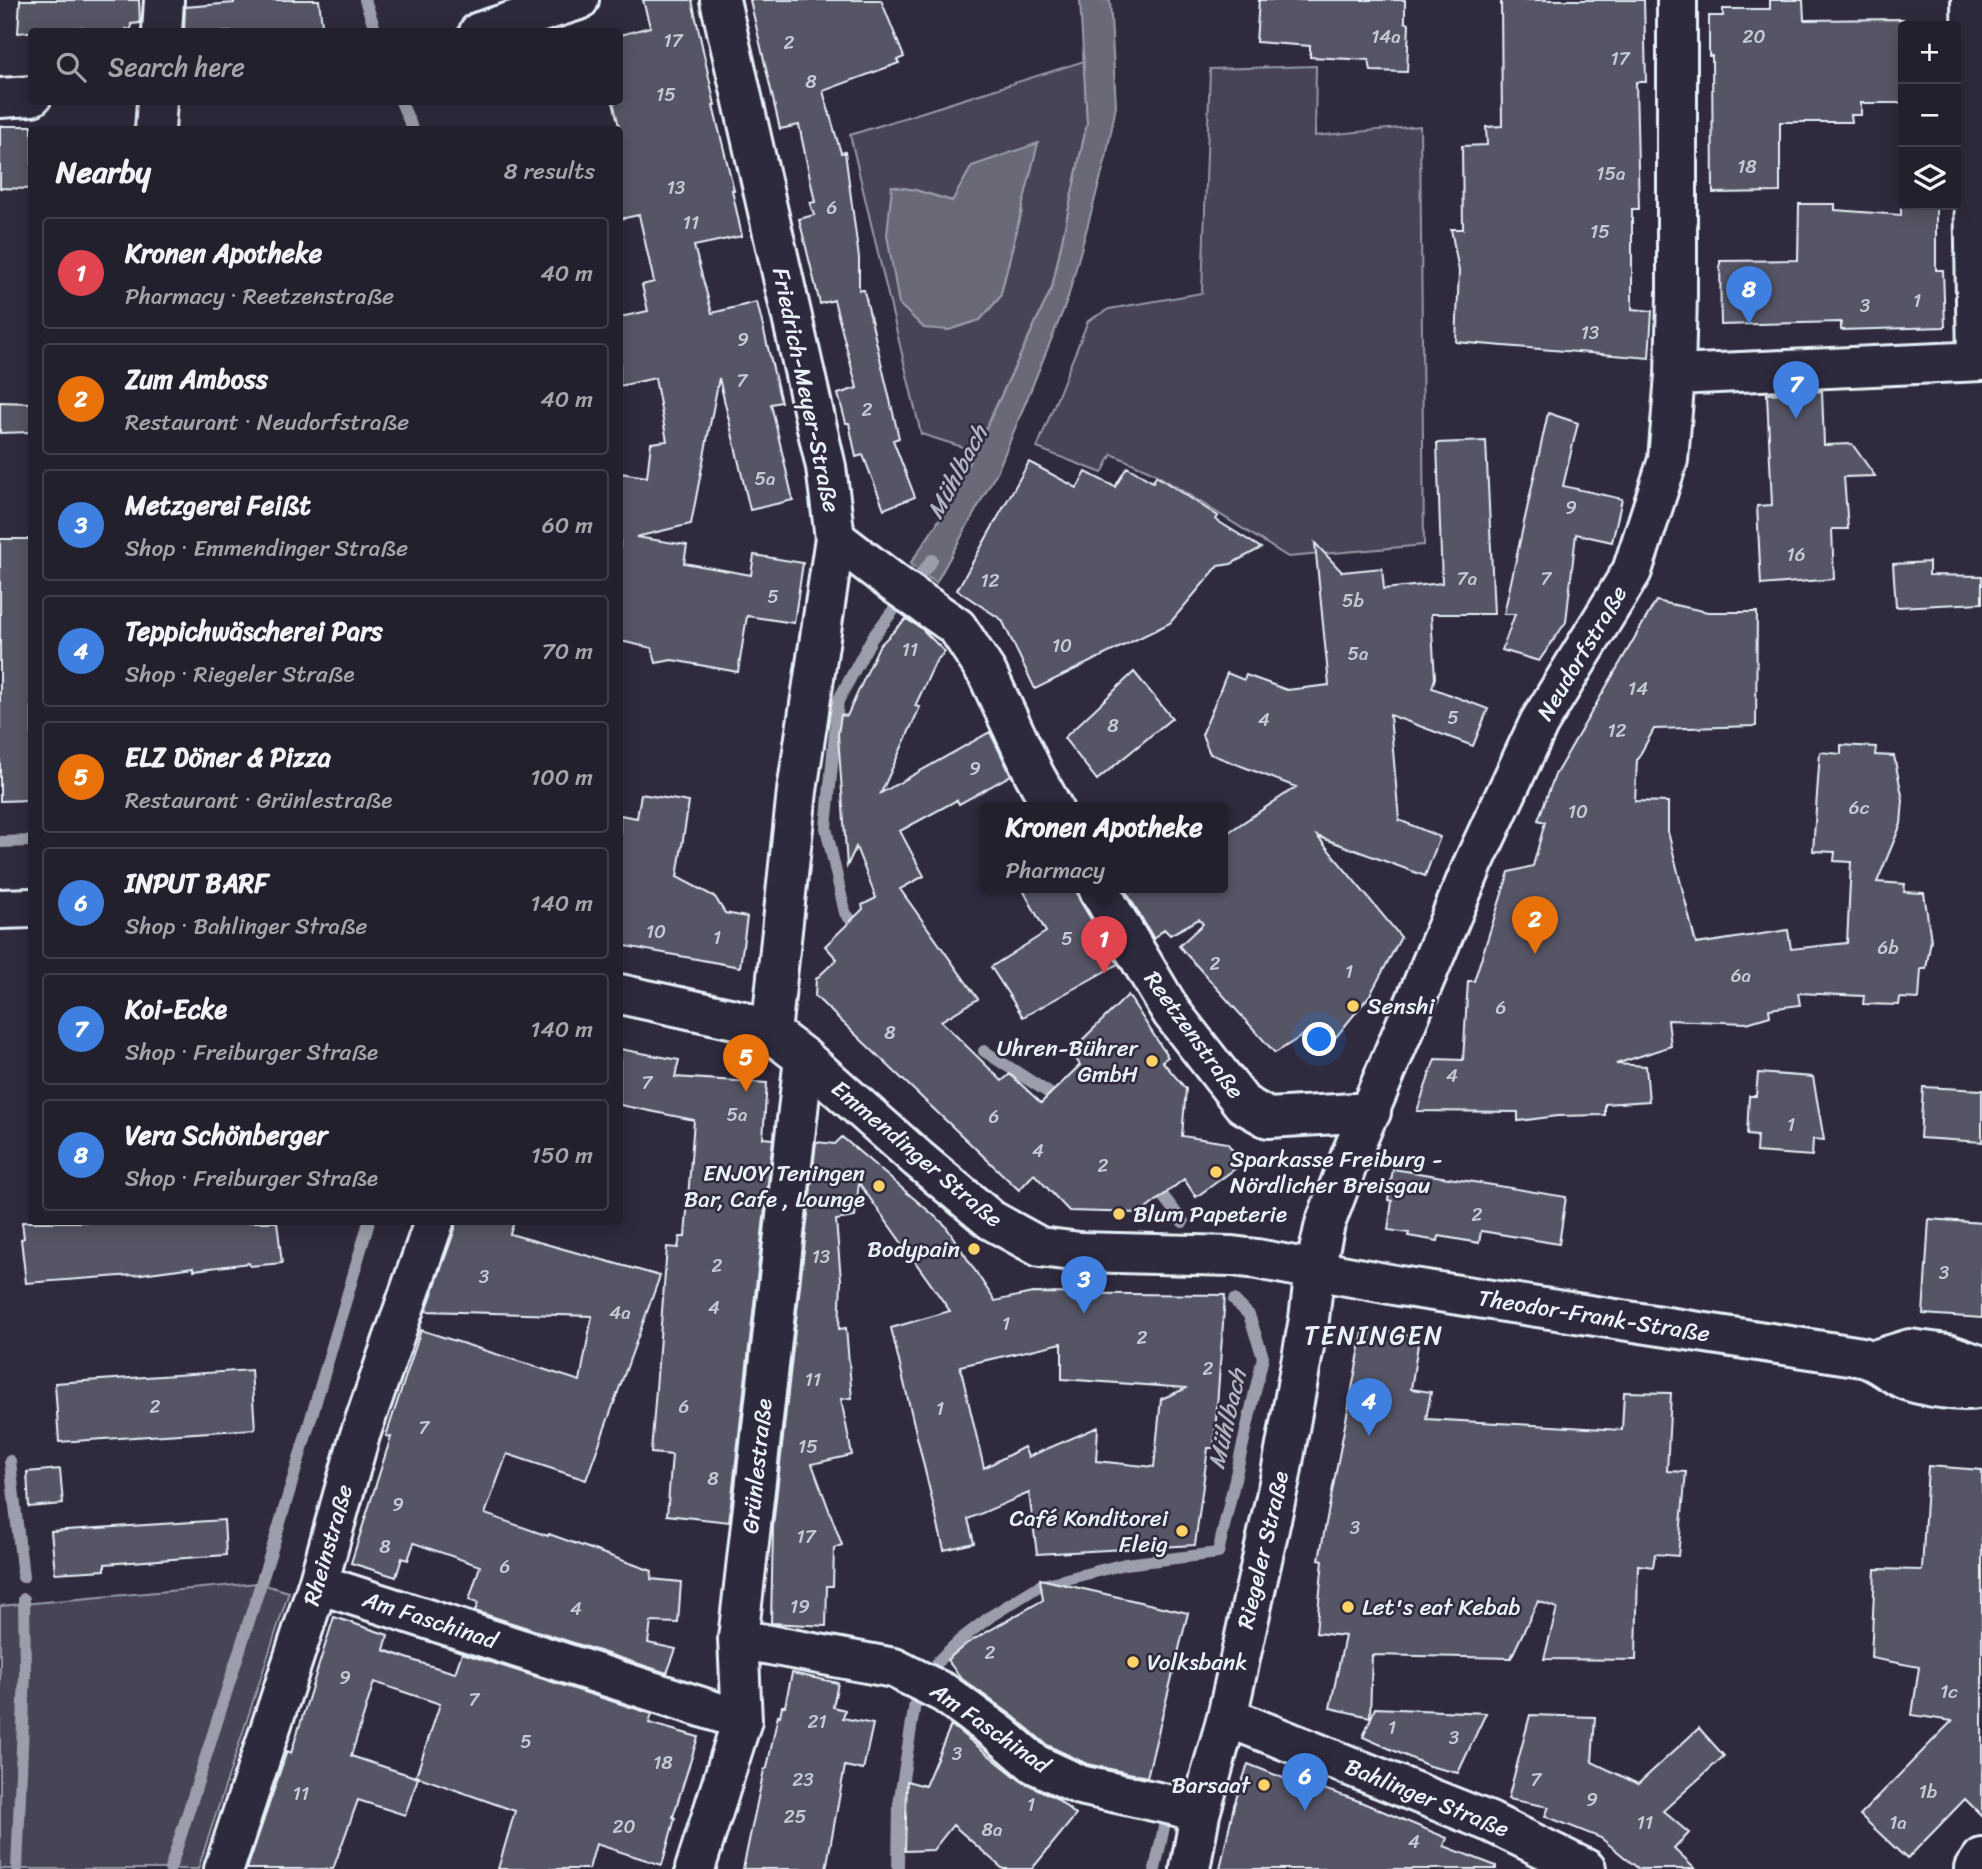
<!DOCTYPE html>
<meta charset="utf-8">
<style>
:root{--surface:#23202e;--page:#2b2836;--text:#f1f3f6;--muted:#a3a3aa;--line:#403e4a;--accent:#1a73e8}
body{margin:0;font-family:Sriracha,sans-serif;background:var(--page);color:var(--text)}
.controls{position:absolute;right:21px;top:21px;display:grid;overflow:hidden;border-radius:7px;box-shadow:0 4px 18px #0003}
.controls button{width:63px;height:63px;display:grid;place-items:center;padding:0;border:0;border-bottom:2px solid var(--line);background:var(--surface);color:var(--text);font:35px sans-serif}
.you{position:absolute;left:1320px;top:1040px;width:24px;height:24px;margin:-18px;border:5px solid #fff;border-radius:50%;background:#1a73e8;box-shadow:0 0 0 10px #1a73e833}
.badge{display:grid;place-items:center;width:46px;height:46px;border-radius:50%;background:var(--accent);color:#fff;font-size:23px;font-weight:700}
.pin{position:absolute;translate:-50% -58px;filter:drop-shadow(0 2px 4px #0008)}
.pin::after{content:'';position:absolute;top:37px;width:24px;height:21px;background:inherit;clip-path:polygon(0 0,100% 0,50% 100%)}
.popup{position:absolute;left:980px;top:802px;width:248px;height:91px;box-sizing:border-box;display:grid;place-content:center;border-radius:7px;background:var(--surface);filter:drop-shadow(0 2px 5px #0005);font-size:23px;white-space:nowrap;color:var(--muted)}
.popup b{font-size:26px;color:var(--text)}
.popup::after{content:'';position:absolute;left:50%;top:100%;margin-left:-14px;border:14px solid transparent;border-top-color:var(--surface)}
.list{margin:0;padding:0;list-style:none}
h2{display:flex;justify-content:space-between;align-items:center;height:91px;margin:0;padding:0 28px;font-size:30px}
h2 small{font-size:23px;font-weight:400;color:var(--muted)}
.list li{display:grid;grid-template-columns:46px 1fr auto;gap:21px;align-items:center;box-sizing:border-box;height:112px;margin:0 14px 14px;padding:0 14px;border:2px solid var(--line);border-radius:7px}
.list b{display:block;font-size:26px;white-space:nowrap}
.list p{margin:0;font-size:23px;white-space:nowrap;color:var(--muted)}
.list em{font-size:23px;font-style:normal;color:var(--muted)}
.icon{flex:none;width:38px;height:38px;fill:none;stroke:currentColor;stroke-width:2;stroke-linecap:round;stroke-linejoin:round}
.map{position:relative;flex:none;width:1982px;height:1869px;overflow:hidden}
.search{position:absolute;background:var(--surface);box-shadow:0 4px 18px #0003;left:28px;top:28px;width:595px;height:77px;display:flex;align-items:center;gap:18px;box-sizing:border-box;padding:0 24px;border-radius:7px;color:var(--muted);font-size:26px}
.panel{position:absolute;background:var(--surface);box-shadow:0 4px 18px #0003;left:28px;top:126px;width:595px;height:1099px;border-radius:7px}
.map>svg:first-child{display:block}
.green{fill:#464455;stroke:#979aa6;stroke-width:2;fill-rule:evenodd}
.water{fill:#696978;stroke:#9c9fab;stroke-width:2}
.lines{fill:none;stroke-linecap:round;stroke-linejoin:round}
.stream{stroke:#9c9fab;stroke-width:12}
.building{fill:#575565;stroke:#e8f1f8;stroke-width:2;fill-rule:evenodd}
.minor-casing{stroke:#e8f1f8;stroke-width:44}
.major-casing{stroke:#e8f1f8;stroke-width:44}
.minor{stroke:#2f2a3d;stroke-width:38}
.major{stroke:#2f2a3d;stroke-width:38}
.poi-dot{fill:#ffd166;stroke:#2f2a3d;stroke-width:2.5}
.labels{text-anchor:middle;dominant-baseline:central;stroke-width:5;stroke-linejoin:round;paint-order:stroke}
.number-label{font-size:19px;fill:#c4cad3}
.street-label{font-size:23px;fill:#e8f1f8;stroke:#2f2a3d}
.poi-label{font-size:23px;fill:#e8f1f8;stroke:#2f2a3d;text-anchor:start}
.water-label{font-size:24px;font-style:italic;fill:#afb4be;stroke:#2f2a3d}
.quarter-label{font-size:26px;letter-spacing:2px;fill:#e8f1f8;stroke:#2f2a3d}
</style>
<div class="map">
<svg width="1982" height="1869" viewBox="0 0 1982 1869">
<rect width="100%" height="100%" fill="#2f2a3d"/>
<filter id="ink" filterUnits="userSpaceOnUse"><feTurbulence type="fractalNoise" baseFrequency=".0143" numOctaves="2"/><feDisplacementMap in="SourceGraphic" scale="14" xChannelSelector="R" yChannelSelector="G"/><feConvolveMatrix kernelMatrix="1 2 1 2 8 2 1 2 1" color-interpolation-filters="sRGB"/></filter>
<g filter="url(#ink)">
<path class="green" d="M1084 61 1087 123 1052 288 975 451 921 434 850 135ZM1016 152 1022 211 1000 297 980 320 892 187 915 190 953 201 972 166Z
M1316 66 1315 136 1420 126 1424 545 1288 557 1152 472 1112 454 1102 473 1037 448 1088 321 1109 309 1202 293 1210 69Z
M258 1583 289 1592 198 1869H0V1606Z"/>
<path class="water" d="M1080 0H1110L1116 106 1106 158 1067 301 998 470 936 583 910 564 936 525 975 451 1052 288 1087 123Z
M1038 143 1000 297 980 320 949 330 924 328 899 304 887 235 892 186 915 190 952 201 972 166Z"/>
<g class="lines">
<path class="stream" d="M365 0 376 32
M401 102 413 130
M0 842 32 841
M861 931 845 913 826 828 838 701 872 638 932 560
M984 1051 1063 1102
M1163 1196 1183 1222
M10 1461 23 1577
M17 1869 25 1674 24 1599
M170 1869 277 1533 369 1222
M898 1869 899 1804 915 1703 939 1660 960 1640 991 1616 1039 1586 1125 1564 1218 1553 1263 1357 1249 1315 1234 1300
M1155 1869 1167 1813"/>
</g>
<path class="building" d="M20 0H139L140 23 131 24V30L126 29V32H83V27L18 33Z
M234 0H319L323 32H184L185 7 234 3Z
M643 0H692L715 105 713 106 734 190H732L742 236 694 246 712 313 757 302 781 402 771 404 793 500 750 510 719 378 691 524 636 537 687 545 684 563 751 575 754 555 803 563 794 623 747 616 738 672 672 660 656 663 652 648 620 641V473L647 477 651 443 667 441 655 378 620 386V317L648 311 642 285 654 282 639 215 620 219V130L613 102H620V35L650 27Z
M750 0H881L904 57 897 60 899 63 823 91 841 153 845 152 859 258V290H864L899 438 893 440 915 497 884 509 863 455 856 457 849 423H846L838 394 857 388 834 300 820 304 799 219 814 215 810 203 815 202 799 125 780 129Z
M1259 0H1405V22L1409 24 1407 72 1371 71 1369 60 1310 57V46L1256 42Z
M1501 0H1644L1646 82H1636L1639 209H1632V309L1652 311 1649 358 1456 342 1459 271 1451 229H1463L1462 146 1487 145 1486 127 1502 126Z
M1770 0H1803L1804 20 1903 19V103H1861V115H1851L1852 122H1780V192L1713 193 1712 56H1709V16H1723V9H1770Z
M0 126H32V189L0 188Z
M1799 204H1835V210L1901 215V205H1936V270H1943L1945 327 1841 330V322L1721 325 1720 261 1798 260Z
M1822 391 1824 445 1852 444 1875 476 1844 477 1848 529H1832L1834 579 1761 585 1757 506 1772 505 1767 394Z
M0 402 32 403V432L0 433Z
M1548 413 1578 423 1563 486 1622 499 1612 542 1576 534 1566 622 1539 661 1502 650 1515 614H1504Z
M1486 441 1494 614H1431L1435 678 1432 688 1488 709 1473 746 1390 715 1399 820 1440 837 1425 876 1317 836 1401 937 1370 995 1323 1053 1310 1031 1275 1053 1179 946 1203 924 1199 919 1170 935 1164 929 1154 939 1124 888H1223V836L1296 787 1210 754 1202 735 1227 673 1244 680 1246 675 1287 690 1329 685 1315 543 1342 572 1382 568 1384 589 1442 583 1437 443Z
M1029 462 1077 488 1086 472 1115 487 1127 467 1153 482 1156 476 1218 516 1216 520 1261 548 1231 564 1218 566 1170 623 1035 689 1002 620 957 590Z
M0 539H32V800L0 801Z
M1929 562V575L1982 576V603L1896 607 1893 564Z
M1656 601 1708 612H1757L1756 726 1654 729 1637 760 1635 801 1668 802V832L1696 944 1788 930 1791 949 1847 943 1851 862 1834 861 1835 852 1813 851 1820 752 1841 754V745L1876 747 1875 755 1894 756 1903 800 1901 824 1877 882 1905 884 1904 892 1924 893 1931 940 1926 969H1921L1919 999 1900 998 1899 1005 1863 1004 1864 996 1798 993 1800 1005 1769 1009 1770 1016 1747 1023 1668 1020 1671 1046 1616 1064 1646 1066 1649 1101 1605 1104V1115L1558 1116 1518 1121V1112L1417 1111 1435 1059 1463 1060 1468 981H1474L1509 872 1533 866 1545 822 1538 820 1555 775Z
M906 619 921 628 945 652 936 661 915 706 920 707 881 793 990 732 1011 775 959 804 957 800 900 831 924 876 900 889 978 999 941 1021 1002 1081 1010 1074 1041 1103 1080 1065 1071 1051 1128 995 1168 1057 1162 1061 1186 1089 1182 1136 1227 1143 1243 1163 1196 1197 1184 1179 1141 1213 1069 1211 1034 1174 1019 1190 815 996 816 979 837 959 825 946 863 909 862 905 876 898 856 847 847 866 838 734 841 715 847 716 879 646Z
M1134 672 1172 718 1097 780 1064 738Z
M641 794 689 802 677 877 715 897 725 913 747 917 740 967 620 945V815L637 818Z
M1022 888H1076L1079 899 1118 964 1023 1017 991 967 1046 932Z
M620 1049 679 1060 675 1077 767 1083 763 1138 773 1139 729 1522 667 1515 672 1455 651 1453 667 1247 678 1248 680 1237H685L694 1120 620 1105Z
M1758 1073 1813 1077 1824 1140 1813 1139 1812 1156 1756 1152 1757 1136 1747 1135 1749 1096H1756Z
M1923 1087 1982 1090V1142L1920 1138Z
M842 1137 945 1225 995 1301 1032 1293 1225 1295 1214 1448H1208L1195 1545 1037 1554 1029 1493 968 1519 974 1543 944 1550 891 1328 950 1311 859 1183 855 1217 836 1220 841 1280 839 1329 846 1328 852 1398 841 1399 852 1455 812 1464 842 1545 834 1548 833 1586H827L826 1626 771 1623 773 1527 816 1142 835 1144ZM1062 1343V1379L1187 1388 1161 1399 1154 1467 1096 1461 1098 1427 1028 1457 1024 1447 984 1468 960 1366Z
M1393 1169 1566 1197 1559 1244 1481 1231 1479 1243 1439 1236 1438 1241 1408 1236 1409 1233 1388 1230 1392 1201 1388 1200Z
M1929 1219 1982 1223V1318L1923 1314Z
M22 1222H277L282 1263 250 1266 249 1263 194 1270V1267L134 1275 26 1283 21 1239 24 1238Z
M455 1222H514L510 1234 660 1276 586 1480 507 1454 485 1514 548 1536 549 1534 652 1571 651 1579 681 1582 678 1623 651 1622 648 1643 676 1649 667 1673 475 1611 478 1603 469 1600 480 1566 414 1543 408 1560 402 1558 396 1577 351 1563 391 1437 386 1436 421 1330 580 1381 592 1316 426 1311 455 1229Z
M1364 1327 1419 1338 1411 1389 1431 1392 1426 1419 1622 1430 1624 1392 1671 1393 1667 1471 1686 1472 1678 1556 1655 1554 1653 1567 1638 1565 1636 1660 1544 1659 1557 1608 1538 1601 1511 1658 1372 1655 1370 1717 1330 1708 1345 1636 1316 1633 1323 1560 1319 1559Z
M251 1370 255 1429 59 1442 55 1383Z
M1928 1466 1982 1470V1816L1965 1799 1907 1859 1860 1815 1952 1721 1912 1715 1919 1667 1871 1658 1875 1569 1922 1570Z
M60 1469 63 1504 29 1507 27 1472Z
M224 1520 226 1555 105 1564V1570L55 1573 51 1531Z
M1040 1579 1188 1613 1147 1777 1087 1764 1047 1745 1013 1716 962 1679 947 1660 966 1644 1043 1600Z
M334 1617 388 1635 384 1650 421 1663 455 1673 462 1653 652 1714 649 1723 698 1737 673 1817 675 1818 662 1865 596 1844 589 1869H498L515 1811 416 1776 440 1704 374 1682 351 1756 418 1778 405 1815 358 1800 333 1869H247L287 1751 291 1753Z
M792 1673 838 1683 833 1707 845 1710 843 1718 873 1724 863 1770 845 1766 826 1869H743L764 1770 767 1768 778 1715 780 1716 782 1706H785Z
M1375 1708 1486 1713 1458 1773 1429 1766 1363 1737Z
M1530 1715 1595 1717 1592 1762 1638 1784 1699 1728 1724 1756 1663 1811 1689 1833 1674 1849 1695 1869H1639L1601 1838 1545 1816 1549 1807 1508 1799Z
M951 1725 1021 1781 1056 1798 1076 1815 1032 1869H1003L953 1825 933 1850 905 1851 907 1781 925 1786Z
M1248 1764 1311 1789 1318 1787 1356 1800 1447 1838 1444 1846 1496 1866V1869H1220L1234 1805Z"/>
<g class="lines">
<g class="minor-casing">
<path id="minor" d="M720 0 826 467 835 538 797 791 771 1033
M1971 0 1977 361
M162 32 164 0
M479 32 579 0
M0 98 32 96
M155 130 157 102
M1675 375 1982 361
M835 538 895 584 957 627 987 673 1034 774 1053 808
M1098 888 1172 1013 1243 1104 1268 1118 1371 1112
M318 1584 742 1720
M738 1639 894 1668 944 1693 1000 1734 1035 1764 1080 1785 1176 1806 1200 1814
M1227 1717 1490 1822 1586 1869
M224 1869 318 1584 360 1435 434 1222
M695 1869 742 1720 738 1639 804 1058
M1190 1869 1200 1814 1227 1717 1280 1479 1309 1319 1315 1269 1325 1224 1351 1155 1474 862 1539 723 1632 571 1668 460 1675 375 1677 294V0
M1974 1869 1982 1858"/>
</g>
<g class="major-casing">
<path id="major" d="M0 909 32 908
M620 994 739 1020 771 1033 804 1058 918 1159 991 1220 1040 1247 1080 1252 1232 1256 1257 1259 1400 1286 1862 1357C1880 1361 1890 1374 1906 1380 1924 1387 1964 1393 1982 1388
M1874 1360 1910 1349 1948 1354 1982 1366"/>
</g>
<use href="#minor" class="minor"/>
<use href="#major" class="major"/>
</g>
</g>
<g class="poi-dot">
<circle cx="1353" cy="1006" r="7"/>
<circle cx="1152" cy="1061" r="7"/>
<circle cx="1216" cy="1172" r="7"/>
<circle cx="879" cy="1186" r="7"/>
<circle cx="1119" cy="1214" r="7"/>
<circle cx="974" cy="1249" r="7"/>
<circle cx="1182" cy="1531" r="7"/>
<circle cx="1348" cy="1607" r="7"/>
<circle cx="1133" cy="1662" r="7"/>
<circle cx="1264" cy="1785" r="7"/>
</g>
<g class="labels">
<g class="number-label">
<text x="1386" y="36">14a</text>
<text x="1754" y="36">20</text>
<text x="673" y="40">17</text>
<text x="789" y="42">2</text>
<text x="1620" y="58">17</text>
<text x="811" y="81">8</text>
<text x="666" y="94">15</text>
<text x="1747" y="166">18</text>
<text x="1611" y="173">15a</text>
<text x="676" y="187">13</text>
<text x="832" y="207">6</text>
<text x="691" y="222">11</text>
<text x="1600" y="231">15</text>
<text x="1917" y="300">1</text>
<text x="1865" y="305">3</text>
<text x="1590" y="332">13</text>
<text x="743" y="339">9</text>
<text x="742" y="380">7</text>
<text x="867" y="409">2</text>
<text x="765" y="478">5a</text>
<text x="1571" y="507">9</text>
<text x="1796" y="554">16</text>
<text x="1467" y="578">7a</text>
<text x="1546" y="578">7</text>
<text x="990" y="580">12</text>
<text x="773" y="596">5</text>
<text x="1353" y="600">5b</text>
<text x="1062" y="645">10</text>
<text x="910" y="649">11</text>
<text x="1358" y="653">5a</text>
<text x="1638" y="688">14</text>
<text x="1453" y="717">5</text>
<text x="1264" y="719">4</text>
<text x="1113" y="725">8</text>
<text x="1617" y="730">12</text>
<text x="975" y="768">9</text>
<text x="1859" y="807">6c</text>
<text x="1578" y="811">10</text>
<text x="656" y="931">10</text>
<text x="717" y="937">1</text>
<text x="1067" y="938">5</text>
<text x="1888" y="947">6b</text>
<text x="1215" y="963">2</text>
<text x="1349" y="971">1</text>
<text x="1741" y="975">6a</text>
<text x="1501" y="1007">6</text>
<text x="890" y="1032">8</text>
<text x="1452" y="1075">4</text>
<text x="647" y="1082">7</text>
<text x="737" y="1114">5a</text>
<text x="994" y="1116">6</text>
<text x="1791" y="1124">1</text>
<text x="1038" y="1150">4</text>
<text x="1103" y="1165">2</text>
<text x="1477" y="1214">2</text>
<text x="821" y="1256">13</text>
<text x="717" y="1265">2</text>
<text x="1944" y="1272">3</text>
<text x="484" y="1276">3</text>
<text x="714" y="1307">4</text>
<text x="620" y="1312">4a</text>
<text x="1006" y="1323">1</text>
<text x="1142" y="1337">2</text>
<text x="1208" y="1368">2</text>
<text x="813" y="1379">11</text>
<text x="155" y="1406">2</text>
<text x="684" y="1406">6</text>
<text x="940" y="1408">1</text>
<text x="424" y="1427">7</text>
<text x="808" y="1446">15</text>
<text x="713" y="1478">8</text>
<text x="398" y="1504">9</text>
<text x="1355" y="1527">3</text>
<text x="806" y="1536">17</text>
<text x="385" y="1546">8</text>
<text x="505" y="1566">6</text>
<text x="800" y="1606">19</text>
<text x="576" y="1608">4</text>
<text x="990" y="1652">2</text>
<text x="345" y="1677">9</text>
<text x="1949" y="1691">1c</text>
<text x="474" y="1699">7</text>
<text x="817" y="1721">21</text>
<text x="1392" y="1727">1</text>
<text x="1454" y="1737">3</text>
<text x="526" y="1741">5</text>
<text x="957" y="1753">3</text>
<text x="663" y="1762">18</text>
<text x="803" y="1779">23</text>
<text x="1536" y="1779">7</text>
<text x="1928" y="1791">1b</text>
<text x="301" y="1793">11</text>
<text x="1592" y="1799">9</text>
<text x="1031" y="1804">1</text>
<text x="795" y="1816">25</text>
<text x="1645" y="1822">11</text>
<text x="1898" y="1822">1a</text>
<text x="624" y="1826">20</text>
<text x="992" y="1829">8a</text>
<text x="1414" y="1841">4</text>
</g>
<g class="street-label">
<text transform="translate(806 390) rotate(78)">Friedrich-Meyer-Straße</text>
<text transform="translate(1582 653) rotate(-59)">Neudorfstraße</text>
<text transform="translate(1194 1035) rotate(54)">Reetzenstraße</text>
<text transform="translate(917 1154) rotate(40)">Emmendinger Straße</text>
<text transform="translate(1594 1316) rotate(9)">Theodor-Frank-Straße</text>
<text transform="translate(757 1466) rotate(-84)">Grünlestraße</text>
<text transform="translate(328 1545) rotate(-74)">Rheinstraße</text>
<text transform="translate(1263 1550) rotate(-77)">Riegeler Straße</text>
<text transform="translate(430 1620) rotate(18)">Am Faschinad</text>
<text transform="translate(990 1728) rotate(35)">Am Faschinad</text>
<text transform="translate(1427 1798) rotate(22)">Bahlinger Straße</text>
</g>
<g class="poi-label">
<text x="1367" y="1006">Senshi</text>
<text x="1138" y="1048" text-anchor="end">Uhren-Bührer<tspan x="1138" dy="26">GmbH</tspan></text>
<text x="1230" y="1159">Sparkasse Freiburg -<tspan x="1230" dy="26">Nördlicher Breisgau</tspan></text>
<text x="865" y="1173" text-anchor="end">ENJOY Teningen<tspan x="865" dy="26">Bar, Cafe , Lounge</tspan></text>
<text x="1133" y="1214">Blum Papeterie</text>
<text x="960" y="1249" text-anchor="end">Bodypain</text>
<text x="1168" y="1518" text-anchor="end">Café Konditorei<tspan x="1168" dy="26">Fleig</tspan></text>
<text x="1362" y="1607">Let's eat Kebab</text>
<text x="1147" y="1662">Volksbank</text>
<text x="1250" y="1785" text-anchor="end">Barsaat</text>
</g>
<g class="water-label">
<text transform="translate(957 472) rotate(-62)">Mühlbach</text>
<text transform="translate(1227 1419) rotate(-77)">Mühlbach</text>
</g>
<g class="quarter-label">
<text x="1374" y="1335">TENINGEN</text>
</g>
</g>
</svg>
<div class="controls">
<button>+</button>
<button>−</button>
<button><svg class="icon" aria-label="layers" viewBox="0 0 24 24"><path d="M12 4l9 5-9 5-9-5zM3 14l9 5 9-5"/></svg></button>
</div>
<div class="you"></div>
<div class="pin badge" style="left:1104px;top:974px;background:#e0444e">1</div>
<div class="popup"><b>Kronen Apotheke</b>Pharmacy</div>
<div class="pin badge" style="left:1535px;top:954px;background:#e8710a">2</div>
<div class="pin badge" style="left:1084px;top:1314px;background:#3f7fe0">3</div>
<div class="pin badge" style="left:1369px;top:1436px;background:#3f7fe0">4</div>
<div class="pin badge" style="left:746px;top:1092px;background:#e8710a">5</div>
<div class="pin badge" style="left:1305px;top:1811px;background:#3f7fe0">6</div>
<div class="pin badge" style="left:1796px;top:419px;background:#3f7fe0">7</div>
<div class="pin badge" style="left:1749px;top:324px;background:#3f7fe0">8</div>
<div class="search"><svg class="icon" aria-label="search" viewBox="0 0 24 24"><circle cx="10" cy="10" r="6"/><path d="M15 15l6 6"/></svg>Search here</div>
<section class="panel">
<h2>Nearby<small>8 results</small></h2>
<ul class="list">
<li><span class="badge" style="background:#e0444e">1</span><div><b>Kronen Apotheke</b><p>Pharmacy · Reetzenstraße</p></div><em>40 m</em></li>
<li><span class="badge" style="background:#e8710a">2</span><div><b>Zum Amboss</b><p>Restaurant · Neudorfstraße</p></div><em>40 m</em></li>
<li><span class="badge" style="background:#3f7fe0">3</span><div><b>Metzgerei Feißt</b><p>Shop · Emmendinger Straße</p></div><em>60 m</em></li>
<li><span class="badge" style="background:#3f7fe0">4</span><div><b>Teppichwäscherei Pars</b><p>Shop · Riegeler Straße</p></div><em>70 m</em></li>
<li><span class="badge" style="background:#e8710a">5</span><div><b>ELZ Döner &amp; Pizza</b><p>Restaurant · Grünlestraße</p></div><em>100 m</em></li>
<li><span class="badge" style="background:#3f7fe0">6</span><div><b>INPUT BARF</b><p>Shop · Bahlinger Straße</p></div><em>140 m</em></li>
<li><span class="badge" style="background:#3f7fe0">7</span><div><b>Koi-Ecke</b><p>Shop · Freiburger Straße</p></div><em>140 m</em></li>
<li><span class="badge" style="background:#3f7fe0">8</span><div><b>Vera Schönberger</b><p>Shop · Freiburger Straße</p></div><em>150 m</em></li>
</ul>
</section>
</div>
